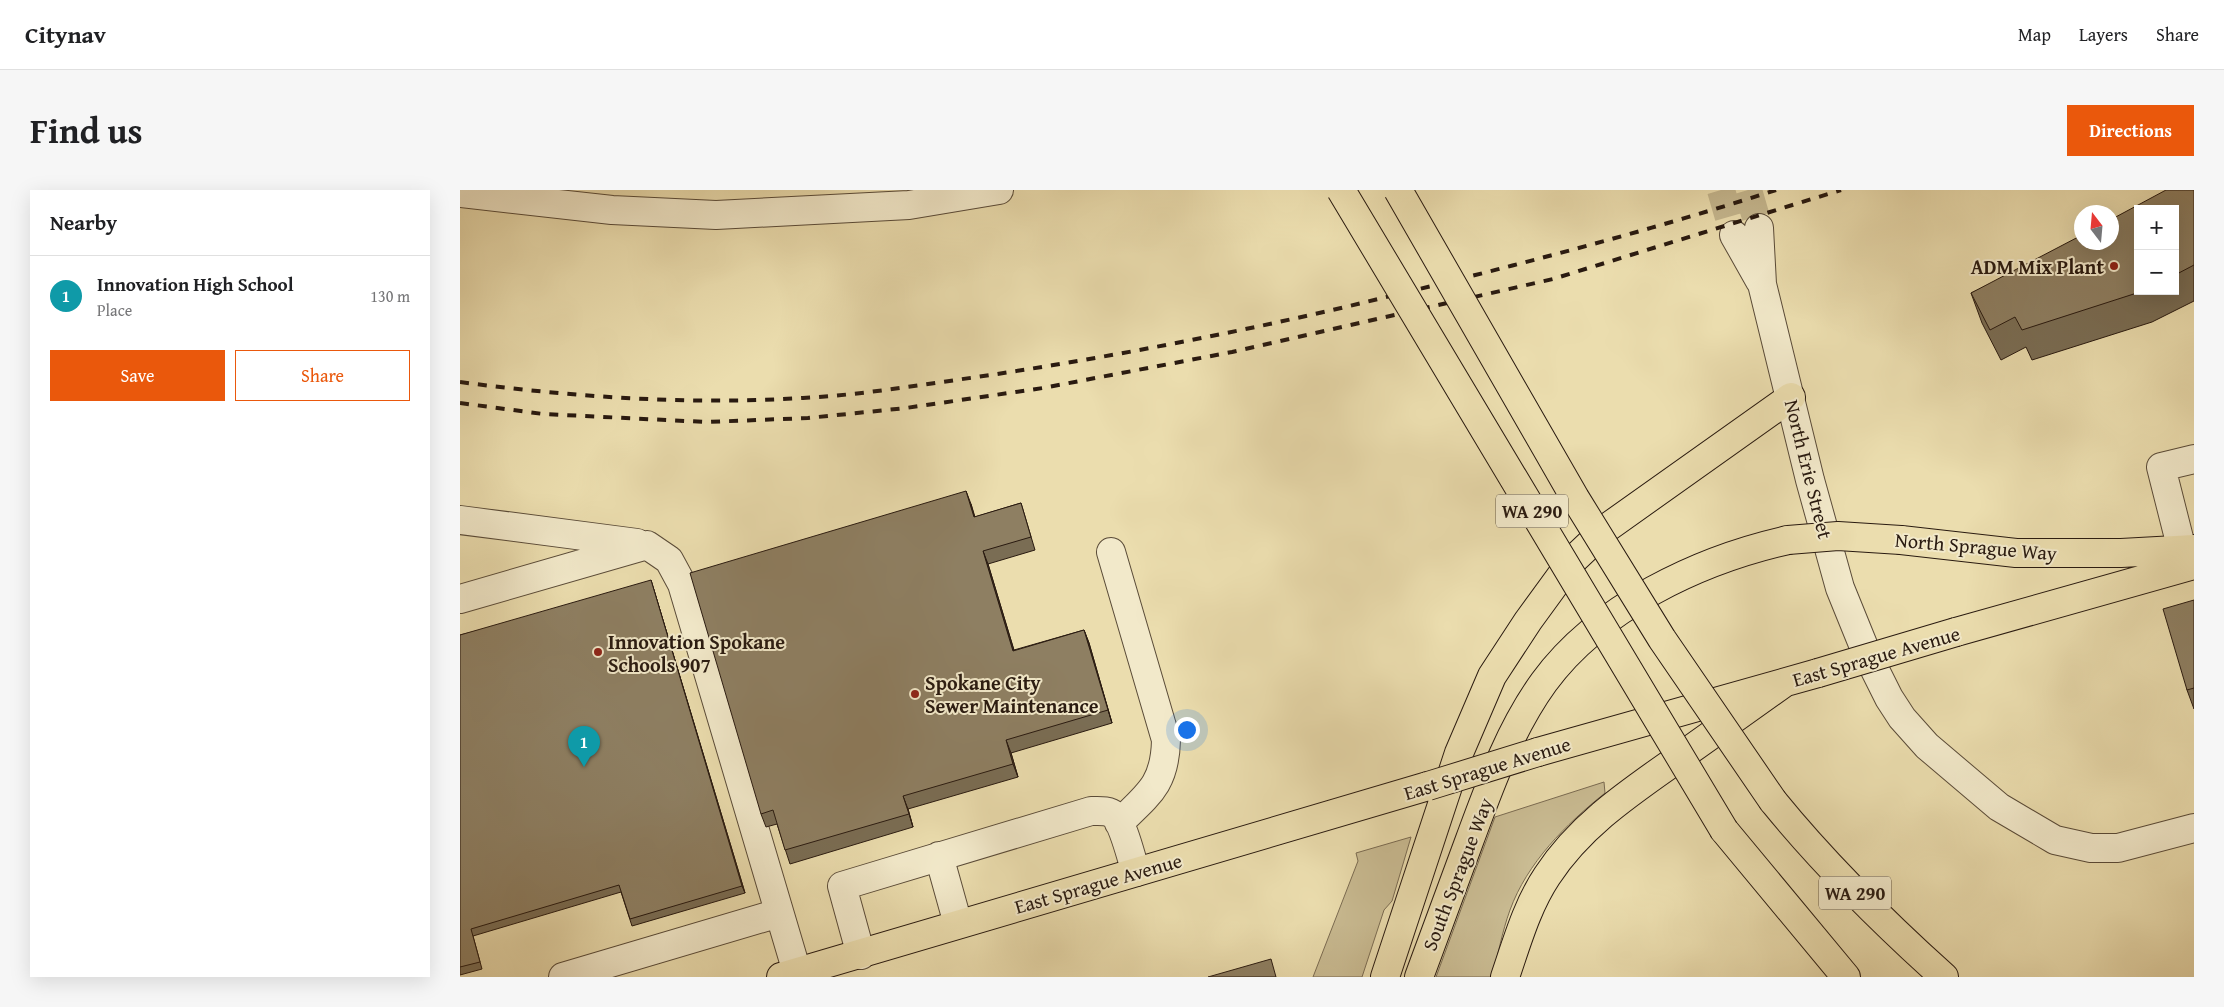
<!DOCTYPE html>
<meta charset="utf-8">
<style>
:root{--surface:#fff;--page:#f6f6f6;--text:#202124;--muted:#757577;--line:#e0e0e0;--accent:#ea580c}
body{margin:0;font-family:"Gentium Book Plus",serif;background:var(--page);color:var(--text)}
.controls{position:absolute;right:15px;top:15px;display:grid;overflow:hidden;border-radius:0px;box-shadow:0 5px 20px #0002}
.controls button{width:45px;height:45px;display:grid;place-items:center;padding:0;border:0;border-bottom:1px solid var(--line);background:var(--surface);color:var(--text);font:25px sans-serif}
.compass{position:absolute;left:1614px;top:15px;width:45px;height:45px;border-radius:50%;background:var(--surface);box-shadow:0 5px 20px #0002;rotate:344deg}
.you{position:absolute;left:726px;top:539px;width:18px;height:18px;margin:-12px;border:4px solid #fff;border-radius:50%;background:#1a73e8;box-shadow:0 0 0 8px #1a73e833}
.badge{display:grid;place-items:center;width:32px;height:32px;border-radius:50%;background:var(--accent);color:#fff;font-size:16px;font-weight:700}
.pin{position:absolute;translate:-50% -41px;filter:drop-shadow(0 1px 2px #0008)}
.pin::after{content:'';position:absolute;top:26px;width:18px;height:15px;background:inherit;clip-path:polygon(0 0,100% 0,50% 100%)}
.list{margin:0;padding:0;list-style:none}
h2{display:flex;justify-content:space-between;align-items:center;height:65px;margin:0;padding:0 20px;font-size:21px}
h2 small{font-size:16px;font-weight:400;color:var(--muted)}
.list li{display:grid;grid-template-columns:32px 1fr auto;gap:15px;align-items:center;box-sizing:border-box;height:80px;padding:0 20px;border-top:1px solid var(--line)}
.list b{display:block;font-size:19px;white-space:nowrap}
.list p{margin:0;font-size:16px;white-space:nowrap;color:var(--muted)}
.list em{font-size:16px;font-style:normal;color:var(--muted)}
.actions{display:flex;gap:10px;padding:15px 20px}
.actions a{flex:1;padding:11px 0;border:1px solid var(--accent);border-radius:0px;text-align:center;font-size:18px;color:var(--accent)}
.actions .main{background:var(--accent);color:#fff}
.map{position:relative;flex:none;width:1734px;height:787px;overflow:hidden;border-radius:0px}
header{display:flex;align-items:center;gap:30px;box-sizing:border-box;height:70px;padding:0 25px;background:var(--surface);border-bottom:1px solid var(--line)}
header strong{font-size:24px}
nav{display:flex;gap:28px;margin-inline-start:auto;font-size:18px}
.intro{display:flex;align-items:center;justify-content:space-between;box-sizing:border-box;height:120px;padding:0 30px}
h1{margin:0;font-size:35px}
.button{padding:12px 22px;border-radius:0px;background:var(--accent);color:#fff;font-size:18px;font-weight:700}
main{display:flex;gap:30px;padding:0 30px}
aside{flex:1;background:var(--surface);border-radius:0px;box-shadow:0 5px 20px #0002}
.map>svg:first-child{display:block}
.grass{fill:#cabc93;stroke:#7a6b52}
.lines{fill:none;stroke-linecap:round;stroke-linejoin:round}
.minor-tunnel{stroke:#c4b68e;stroke-width:28;stroke-dasharray:28 14;stroke-linecap:butt}
.minor-casing{stroke:#5a4b38;stroke-width:30}
.major-casing{stroke:#291a10;stroke-width:30}
.highway-casing{stroke:#291a10;stroke-width:30}
.minor{stroke:#f2e9ca;stroke-width:28}
.major{stroke:#ebddae;stroke-width:28}
.highway{stroke:#ebddae;stroke-width:28}
.rail{stroke:#291a10;stroke-width:4;stroke-dasharray:9 9;stroke-linecap:butt}
.major-bridge-casing{stroke:#291a10;stroke-width:30;stroke-linecap:butt}
.highway-bridge-casing{stroke:#291a10;stroke-width:30;stroke-linecap:butt}
.major-bridge{stroke:#ebddae;stroke-width:28}
.highway-bridge{stroke:#ebddae;stroke-width:28}
.wall{fill:#7a6d54;stroke:#291a10;fill-rule:evenodd}
.shaded-wall{fill:#635945;stroke:#291a10}
.building{fill:#8e7f62;stroke:#291a10}
.poi-dot{fill:#8f2418;stroke:#f2e9ca;stroke-width:2}
.labels{text-anchor:middle;dominant-baseline:central;stroke-width:4;stroke-linejoin:round;paint-order:stroke}
.shield{fill:#f2e9ca;stroke:#655848;stroke-width:1}
.shield-label{font-size:19px;font-weight:bold;fill:#291a10}
.poi-label{font-size:20px;font-weight:bold;fill:#291a10;stroke:#f2e9ca;text-anchor:start}
.street-label{font-size:20px;fill:#291a10;stroke:#f2e9ca}
</style>
<header>
<strong>Citynav</strong>
<nav><a>Map</a><a>Layers</a><a>Share</a></nav>
</header>
<div class="intro"><h1>Find us</h1><a class="button">Directions</a></div>
<main>
<aside>
<h2>Nearby<small></small></h2>
<ul class="list">
<li><span class="badge" style="background:#0f9aa8">1</span><div><b>Innovation High School</b><p>Place</p></div><em>130 m</em></li>
</ul>
<div class="actions"><a class="main">Save</a><a>Share</a></div>
</aside>
<div class="map">
<svg width="1734" height="787" viewBox="0 0 1734 787">
<rect width="100%" height="100%" fill="#ebddae"/>
<filter id="stains"><feTurbulence type="fractalNoise" baseFrequency=".004" numOctaves="4"/><feColorMatrix values="0 0 0 0 .2 0 0 0 0 .09 0 0 0 0 .02 0 0 0 .5 -.17"/></filter>
<radialGradient id="worn" r=".72"><stop offset=".6" stop-color="#630" stop-opacity="0"/><stop offset="1" stop-color="#630" stop-opacity=".3"/></radialGradient>
<path class="grass" d="M1144 592 1145 603C1106 634 1067 673 1050 720 1042 742 1038 765 1032 787H976L1035 627Z
M951 647 932 711 924 720 902 787H853L898 671 896 663Z"/>
<g class="lines">
<path class="minor-tunnel" d="M1261 0 1274 45
M1288 0 1299 38"/>
<g class="minor-casing">
<path id="minor" d="M0 3 152 20 256 25 449 15 539 0
M1299 38 1302 94 1350 290 1380 398 1406 462 1429 508 1442 528 1467 556 1539 617 1595 650 1631 658H1658L1734 638
M1274 45 1300 91
M0 330 177 353
M1722 360 1701 277 1734 269
M651 362 706 550C705 594 689 604 659 633
M0 409 187 355 209 370 222 394 337 782
M479 666 498 734
M401 765 382 696 631 621C639 621 649 620 654 625 664 635 671 668 676 682
M103 787 319 723"/>
</g>
<g class="major-casing">
<path id="major" d="M1441 350 1556 363H1661L1734 359
M1496 442 1734 375
M1078 562 1358 483
M321 787 968 596
M925 787 999 563 1032 486 1068 431 1111 372 1148 337 1331 207
M959 787C976 741 993 695 1010 649 1030 595 1050 539 1084 492 1139 417 1239 370 1328 350
M1045 787C1057 752 1067 716 1087 686 1119 637 1166 605 1213 572 1250 546 1287 519 1324 493"/>
</g>
<g class="highway-casing">
<path id="highway" d="M1313 611C1365 675 1423 732 1484 787
M1264 640 1386 787"/>
</g>
<use href="#minor" class="minor"/>
<use href="#major" class="major"/>
<use href="#highway" class="highway"/>
<path class="rail" d="M0 192C114 207 228 215 343 208 401 205 459 195 517 187 639 169 760 146 881 118 1027 83 1173 46 1316 0
M0 213 83 224 247 232 348 228 446 218 583 198 772 162 1093 89 1381 0"/>
<g class="major-bridge-casing">
<path id="major-bridge" d="M1328 350 1378 346 1441 350
M1358 483 1496 442
M968 596 1078 562"/>
</g>
<g class="highway-bridge-casing">
<path id="highway-bridge" d="M881 0 1264 640
M938 0 1115 308 1202 449 1313 611"/>
</g>
<use href="#major-bridge" class="major-bridge"/>
<use href="#highway-bridge" class="highway-bridge"/>
</g>
<path class="wall" d="M1734 0V111L1692 132 1572 170 1566 157 1541 170 1522 133 1511 103ZM1715 19V101H1678Z
M561 313 575 360 528 374 554 460 624 440 629 453 652 533 551 563 558 587 448 619 453 637 330 674 317 634 306 637 301 624 511 314 515 327Z
M193 397 285 703 172 736 161 702 13 746 22 779 0 785V445Z
M1734 410V519L1727 500Z"/>
<path class="shaded-wall" d="M506 301 511 314 518 340Z
M523 361 528 374 558 474 553 461Z
M191 390 193 397 285 703 282 696Z
M624 440 629 453 652 533 648 520Z
M546 550 551 563 558 587 553 574Z
M443 606 448 619 453 637 449 624Z"/>
<path class="building" d="M1706 0H1734V75L1715 85V19H1678V101H1683L1562 140 1555 127 1530 140 1511 103 1622 45V52H1652V29Z
M506 301 514 327 561 313 571 347 523 361 553 461 624 440 648 520 546 550 553 574 443 606 449 624 325 660 313 620 301 624 230 383Z
M191 390 282 696 170 729 159 695 11 739 20 772 0 777V445Z
M1734 410V498L1727 500 1703 419Z
M811 769 816 787H748Z"/>
<g class="poi-dot">
<circle cx="1654" cy="76" r="5"/>
<circle cx="138" cy="462" r="5"/>
<circle cx="455" cy="504" r="5"/>
</g>
<g class="labels">
<g class="shield">
<rect x="1036" y="304.5" width="72" height="33" rx="4"/>
<rect x="1359" y="686.5" width="72" height="33" rx="4"/>
</g>
<g class="shield-label">
<text x="1072" y="321">WA 290</text>
<text x="1395" y="703">WA 290</text>
</g>
<g class="poi-label">
<text x="1644" y="76" text-anchor="end">ADM Mix Plant</text>
<text x="148" y="451">Innovation Spokane<tspan x="148" dy="23">Schools 907</tspan></text>
<text x="465" y="492">Spokane City<tspan x="465" dy="23">Sewer Maintenance</tspan></text>
</g>
<g class="street-label">
<text transform="translate(1349 279) rotate(76)">North Erie Street</text>
<text transform="translate(1516 356) rotate(5)">North Sprague Way</text>
<text transform="translate(1416 466) rotate(-16)">East Sprague Avenue</text>
<text transform="translate(1027 578) rotate(-17)">East Sprague Avenue</text>
<text transform="translate(997 684) rotate(-69)">South Sprague Way</text>
<text transform="translate(638 693) rotate(-16)">East Sprague Avenue</text>
</g>
</g>
<rect width="100%" height="100%" filter="url(#stains)"/>
<rect width="100%" height="100%" fill="url(#worn)"/>
</svg>
<div class="controls">
<button>+</button>
<button>−</button>
</div>
<svg class="compass" viewBox="-18 -18 36 36"><path d="M0-13l5 13h-10z" fill="#e53935"/><path d="M0 13l5-13h-10z" fill="#757577"/></svg>
<div class="you"></div>
<div class="pin badge" style="left:124px;top:577px;background:#0f9aa8">1</div>
</div>
</main>
